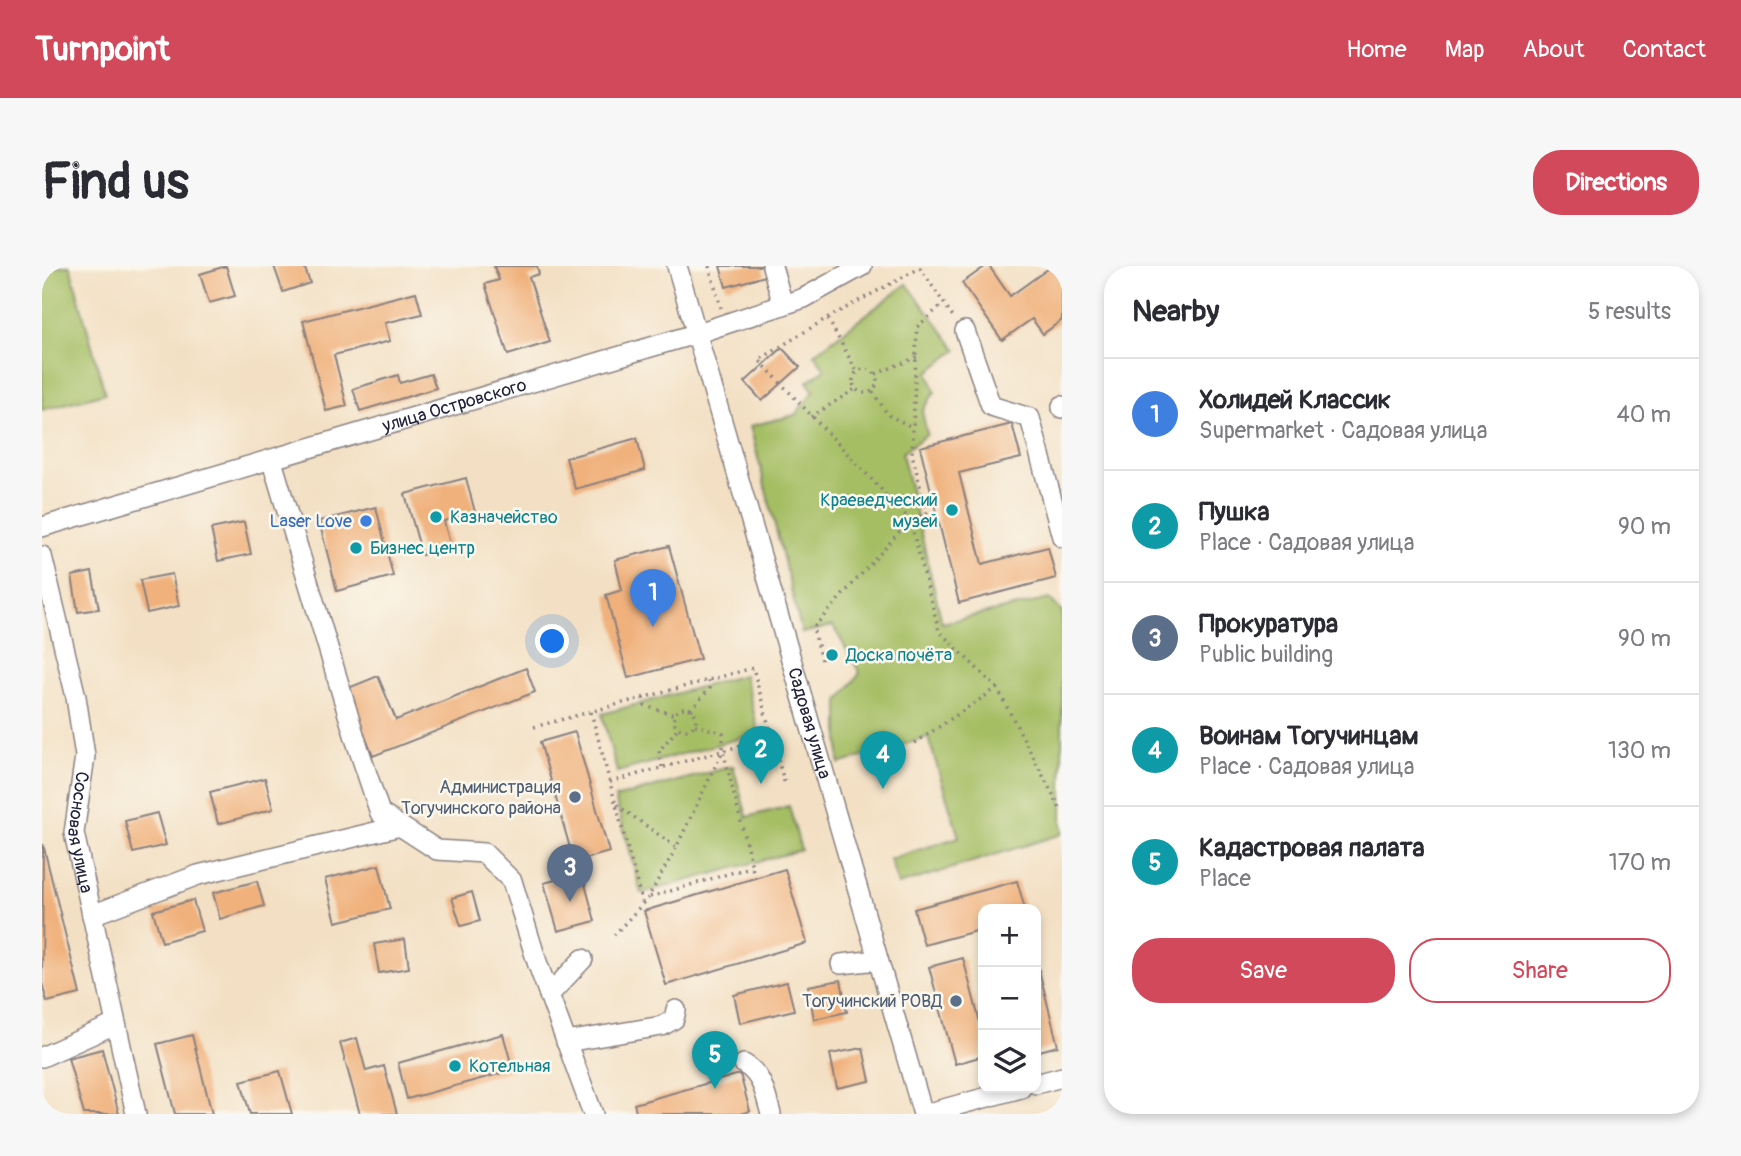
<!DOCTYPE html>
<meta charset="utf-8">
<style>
:root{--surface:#fff;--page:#f7f7f7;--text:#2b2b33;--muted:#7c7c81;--line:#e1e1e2;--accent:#d1495b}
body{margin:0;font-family:Pangolin,sans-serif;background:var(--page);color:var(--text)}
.controls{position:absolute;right:21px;bottom:21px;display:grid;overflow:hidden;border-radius:14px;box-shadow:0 4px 10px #0003}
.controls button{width:63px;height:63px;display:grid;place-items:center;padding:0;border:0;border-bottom:2px solid var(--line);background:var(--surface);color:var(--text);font:35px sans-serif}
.you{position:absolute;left:511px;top:376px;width:24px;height:24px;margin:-18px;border:5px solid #fff;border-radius:50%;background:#1a73e8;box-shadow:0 0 0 10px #1a73e833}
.badge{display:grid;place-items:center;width:46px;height:46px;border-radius:50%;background:var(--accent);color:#fff;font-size:23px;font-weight:700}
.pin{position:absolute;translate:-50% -58px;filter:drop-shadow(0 2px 4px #0008)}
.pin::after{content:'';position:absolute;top:37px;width:24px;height:21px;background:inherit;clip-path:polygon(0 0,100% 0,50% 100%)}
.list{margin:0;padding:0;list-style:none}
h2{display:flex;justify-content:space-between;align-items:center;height:91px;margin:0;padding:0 28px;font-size:30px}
h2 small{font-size:23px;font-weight:400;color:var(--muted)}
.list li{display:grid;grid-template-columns:46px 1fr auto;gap:21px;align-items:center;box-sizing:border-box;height:112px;padding:0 28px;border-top:2px solid var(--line)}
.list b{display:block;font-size:26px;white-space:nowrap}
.list p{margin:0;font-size:23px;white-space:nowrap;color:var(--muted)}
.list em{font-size:23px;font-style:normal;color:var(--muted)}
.actions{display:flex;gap:14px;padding:21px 28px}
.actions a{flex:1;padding:16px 0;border:2px solid var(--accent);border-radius:28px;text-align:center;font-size:24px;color:var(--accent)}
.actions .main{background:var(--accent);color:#fff}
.icon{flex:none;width:38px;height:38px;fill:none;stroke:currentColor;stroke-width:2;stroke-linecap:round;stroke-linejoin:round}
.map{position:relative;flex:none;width:1020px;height:848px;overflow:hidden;border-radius:28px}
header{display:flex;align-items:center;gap:42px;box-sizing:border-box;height:98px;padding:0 35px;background:var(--accent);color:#fff}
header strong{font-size:33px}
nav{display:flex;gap:38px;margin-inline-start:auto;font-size:24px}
.intro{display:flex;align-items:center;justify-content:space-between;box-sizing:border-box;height:168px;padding:0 42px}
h1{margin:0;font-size:49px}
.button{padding:18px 32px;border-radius:28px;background:var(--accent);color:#fff;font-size:24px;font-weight:700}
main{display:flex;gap:42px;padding:0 42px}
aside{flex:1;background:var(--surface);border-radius:28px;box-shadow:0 4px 10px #0003}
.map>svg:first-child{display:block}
.green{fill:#a5be64;stroke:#647050;stroke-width:2}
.building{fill:#f0b17c}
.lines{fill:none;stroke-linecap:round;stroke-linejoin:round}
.minor-casing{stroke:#8a8180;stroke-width:22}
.path{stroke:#8a8180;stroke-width:3.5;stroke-dasharray:2 5;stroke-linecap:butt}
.minor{stroke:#fff;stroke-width:19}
.culture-dot{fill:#0f9aa8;stroke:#fbf7ec;stroke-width:2.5}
.shop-dot{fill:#3f7fe0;stroke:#fbf7ec;stroke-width:2.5}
.service-dot{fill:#5c6f8a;stroke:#fbf7ec;stroke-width:2.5}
.labels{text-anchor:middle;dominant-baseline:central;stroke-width:5;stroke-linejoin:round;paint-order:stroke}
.street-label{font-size:18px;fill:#22223b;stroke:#fbf7ec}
.culture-label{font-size:18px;fill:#0d838f;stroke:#fbf7ec;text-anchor:start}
.shop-label{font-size:18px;fill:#366cbe;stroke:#fbf7ec;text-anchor:end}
.service-label{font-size:18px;fill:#4e5e75;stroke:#fbf7ec;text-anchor:end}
</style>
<header>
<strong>Turnpoint</strong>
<nav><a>Home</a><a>Map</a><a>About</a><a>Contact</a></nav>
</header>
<div class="intro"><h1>Find us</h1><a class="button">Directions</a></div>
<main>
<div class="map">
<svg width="1020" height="848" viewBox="0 0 1020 848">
<rect width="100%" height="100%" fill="#fbf7ec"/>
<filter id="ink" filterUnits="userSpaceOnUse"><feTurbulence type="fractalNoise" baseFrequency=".0143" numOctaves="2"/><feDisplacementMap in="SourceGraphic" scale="14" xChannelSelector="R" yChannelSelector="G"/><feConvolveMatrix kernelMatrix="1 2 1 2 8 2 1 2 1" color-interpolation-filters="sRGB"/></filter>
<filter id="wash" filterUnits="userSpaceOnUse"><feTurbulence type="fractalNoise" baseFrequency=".00686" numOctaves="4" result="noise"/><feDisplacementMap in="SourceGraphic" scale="28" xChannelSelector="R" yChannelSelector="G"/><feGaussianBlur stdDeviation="1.57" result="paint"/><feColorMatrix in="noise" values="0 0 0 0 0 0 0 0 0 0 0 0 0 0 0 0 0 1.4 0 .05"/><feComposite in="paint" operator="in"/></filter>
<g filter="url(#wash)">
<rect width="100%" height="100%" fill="#f3e0c4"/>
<path class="green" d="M28 0 63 127 0 144V1Z
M865 18 915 84 886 106 893 126 880 145 885 168 860 187 900 357 1008 333 1020 346V568L856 619 848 593 917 571 886 471 797 498V435L818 407 791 360 760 367 708 160 753 149 772 125 765 116 783 103 772 88Z
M702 409 717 467 575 506 560 448Z
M691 500 705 551 747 540 759 584 599 627 573 532Z"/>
<g id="blocks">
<path class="building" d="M184 0 193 30 167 37 158 8Z
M232 0H262L268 17 241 26Z
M452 0H495L497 8 487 11 508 76 466 89 443 18 457 14Z
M678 0H720L723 10 684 21Z
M944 0H947L968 30 1010 0H1020V54L1001 68 990 53 960 74 920 17Z
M374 26 380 48 343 57 348 75 292 89 305 140 284 145 261 55Z
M740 82 758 101 720 135 703 116Z
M389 108 394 122 318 145 311 123 356 109 358 117Z
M970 158 979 192 917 207 940 298 1006 281 1014 312 917 337 878 181Z
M595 172 603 204 533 223 524 192Z
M424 212 433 246 402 255 409 282 380 289 363 228Z
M334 241 351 310 295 325 277 255Z
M202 256 209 288 176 295 169 263Z
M627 280 658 393 586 412 564 329 580 324 573 294Z
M50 306 57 343 36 346 30 310Z
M130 308 137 340 105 347 98 314Z
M484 402 493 426 331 490 304 423 336 410 354 454Z
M533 466 567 586 532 596 498 476Z
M223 512 231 543 176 558 168 526Z
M115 547 124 579 91 587 83 555Z
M1 578 38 728 5 736 0 717Z
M337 599 348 643 294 656 283 613Z
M743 603 765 677 624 719 602 645Z
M540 607 553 655 516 665 502 617Z
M215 615 222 640 178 653 171 627Z
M975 615 983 643H941V690L934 665 882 679 872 643Z
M430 626 438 655 419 660 410 632Z
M151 634 160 665 120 676 111 645Z
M363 673 367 702 337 707 332 678Z
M921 692 941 768V790L913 798 887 701Z
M997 704 1016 780 994 786V705Z
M799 714 805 746 772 753 766 720Z
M745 716 752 744 698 757 692 729Z
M461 768 471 804 365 833 356 797Z
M150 769 170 848H133L115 778Z
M315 772 324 805 342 800 355 848H318L298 777Z
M821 782 828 815 795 822 788 788Z
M60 783 77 848H42L26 792Z
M238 805 250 848H208L199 815Z
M698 808 708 845 698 848H595L592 838Z"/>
</g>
</g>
<g filter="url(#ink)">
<use href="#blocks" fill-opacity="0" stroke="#8a8180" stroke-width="2"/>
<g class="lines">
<g class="minor-casing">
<g id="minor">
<path id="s1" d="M635 0 881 848"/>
<path d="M730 0 741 39"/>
<path d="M923 65 949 140 988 152 1020 271"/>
<path d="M1020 140V142"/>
<path d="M230 195 314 475 338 547 395 584 442 587 470 615 495 696 551 848"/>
<path id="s2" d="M0 261 653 68 762 32 820 0"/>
<path id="s3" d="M0 290 34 431 43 490 32 567 94 848"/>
<path d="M50 649 156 609 358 560"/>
<path d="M799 698 836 694"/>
<path d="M507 729 541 693"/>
<path d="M524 776 620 760 632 753 634 744"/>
<path d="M0 791 73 758"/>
<path d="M702 798C721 809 723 828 729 848"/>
<path d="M994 818 1020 811"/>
<path d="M883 848 979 822"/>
</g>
</g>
<path class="path" d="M667 0 679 42
M786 53 815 106
M811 115a12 12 0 1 1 24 0a12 12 0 1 1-24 0Z
M834 108 875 91
M831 126 846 149 870 161
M769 151 813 123
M780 394 771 362 868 254 885 247 870 188 875 61 901 38
M955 422 1020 546
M601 432 603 440 634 449
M632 453a11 11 0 1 1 22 0a11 11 0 1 1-22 0Z
M649 444 668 422 666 414
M549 446 600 636
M653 459 681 467V484L712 609
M492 461 711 402 743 519
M873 477 955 422 897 365 868 254 717 94 785 52 878 2 912 52
M620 501 617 485 636 462
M568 516 730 471
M575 539 634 581
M608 631 709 601
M572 669 606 632 634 582 681 484"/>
<use href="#minor" class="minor"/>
</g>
</g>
<g class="culture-dot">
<circle cx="910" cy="244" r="7"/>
<circle cx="394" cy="251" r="7"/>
<circle cx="314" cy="282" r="7"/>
<circle cx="790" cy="389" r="7"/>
<circle cx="413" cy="800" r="7"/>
</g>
<circle class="shop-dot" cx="324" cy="255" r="7"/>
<g class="service-dot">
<circle cx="533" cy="531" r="7"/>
<circle cx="914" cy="735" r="7"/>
</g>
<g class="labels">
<g class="street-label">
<text stroke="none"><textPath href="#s2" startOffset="430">улица Островского</textPath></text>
<text stroke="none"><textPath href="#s1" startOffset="476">Садовая улица</textPath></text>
<text stroke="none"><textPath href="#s3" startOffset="282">Сосновая улица</textPath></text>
</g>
<g class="culture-label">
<text x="896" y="234" text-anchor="end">Краеведческий<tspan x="896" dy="21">музей</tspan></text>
<text x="408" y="251">Казначейство</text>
<text x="328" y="282">Бизнес центр</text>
<text x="804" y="389">Доска почёта</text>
<text x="427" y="800">Котельная</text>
</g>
<g class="shop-label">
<text x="310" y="255">Laser Love</text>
</g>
<g class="service-label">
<text x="519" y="521">Администрация<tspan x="519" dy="21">Тогучинского района</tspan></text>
<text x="900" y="735">Тогучинский РОВД</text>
</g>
</g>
</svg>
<div class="controls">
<button>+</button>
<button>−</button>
<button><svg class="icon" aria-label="layers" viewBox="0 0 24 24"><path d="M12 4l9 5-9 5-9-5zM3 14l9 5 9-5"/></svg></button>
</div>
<div class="you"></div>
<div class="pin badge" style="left:611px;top:361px;background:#3f7fe0">1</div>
<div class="pin badge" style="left:719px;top:518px;background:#0f9aa8">2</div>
<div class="pin badge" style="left:528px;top:636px;background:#5c6f8a">3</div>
<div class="pin badge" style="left:841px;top:523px;background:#0f9aa8">4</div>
<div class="pin badge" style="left:673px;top:823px;background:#0f9aa8">5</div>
</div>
<aside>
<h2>Nearby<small>5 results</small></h2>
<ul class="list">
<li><span class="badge" style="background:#3f7fe0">1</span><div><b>Холидей Классик</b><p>Supermarket · Садовая улица</p></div><em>40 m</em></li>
<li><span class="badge" style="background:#0f9aa8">2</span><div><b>Пушка</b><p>Place · Садовая улица</p></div><em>90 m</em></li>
<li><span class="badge" style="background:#5c6f8a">3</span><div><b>Прокуратура</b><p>Public building</p></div><em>90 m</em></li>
<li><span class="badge" style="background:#0f9aa8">4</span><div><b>Воинам Тогучинцам</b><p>Place · Садовая улица</p></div><em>130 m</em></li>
<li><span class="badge" style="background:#0f9aa8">5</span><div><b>Кадастровая палата</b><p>Place</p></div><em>170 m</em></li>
</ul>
<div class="actions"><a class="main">Save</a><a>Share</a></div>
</aside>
</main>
